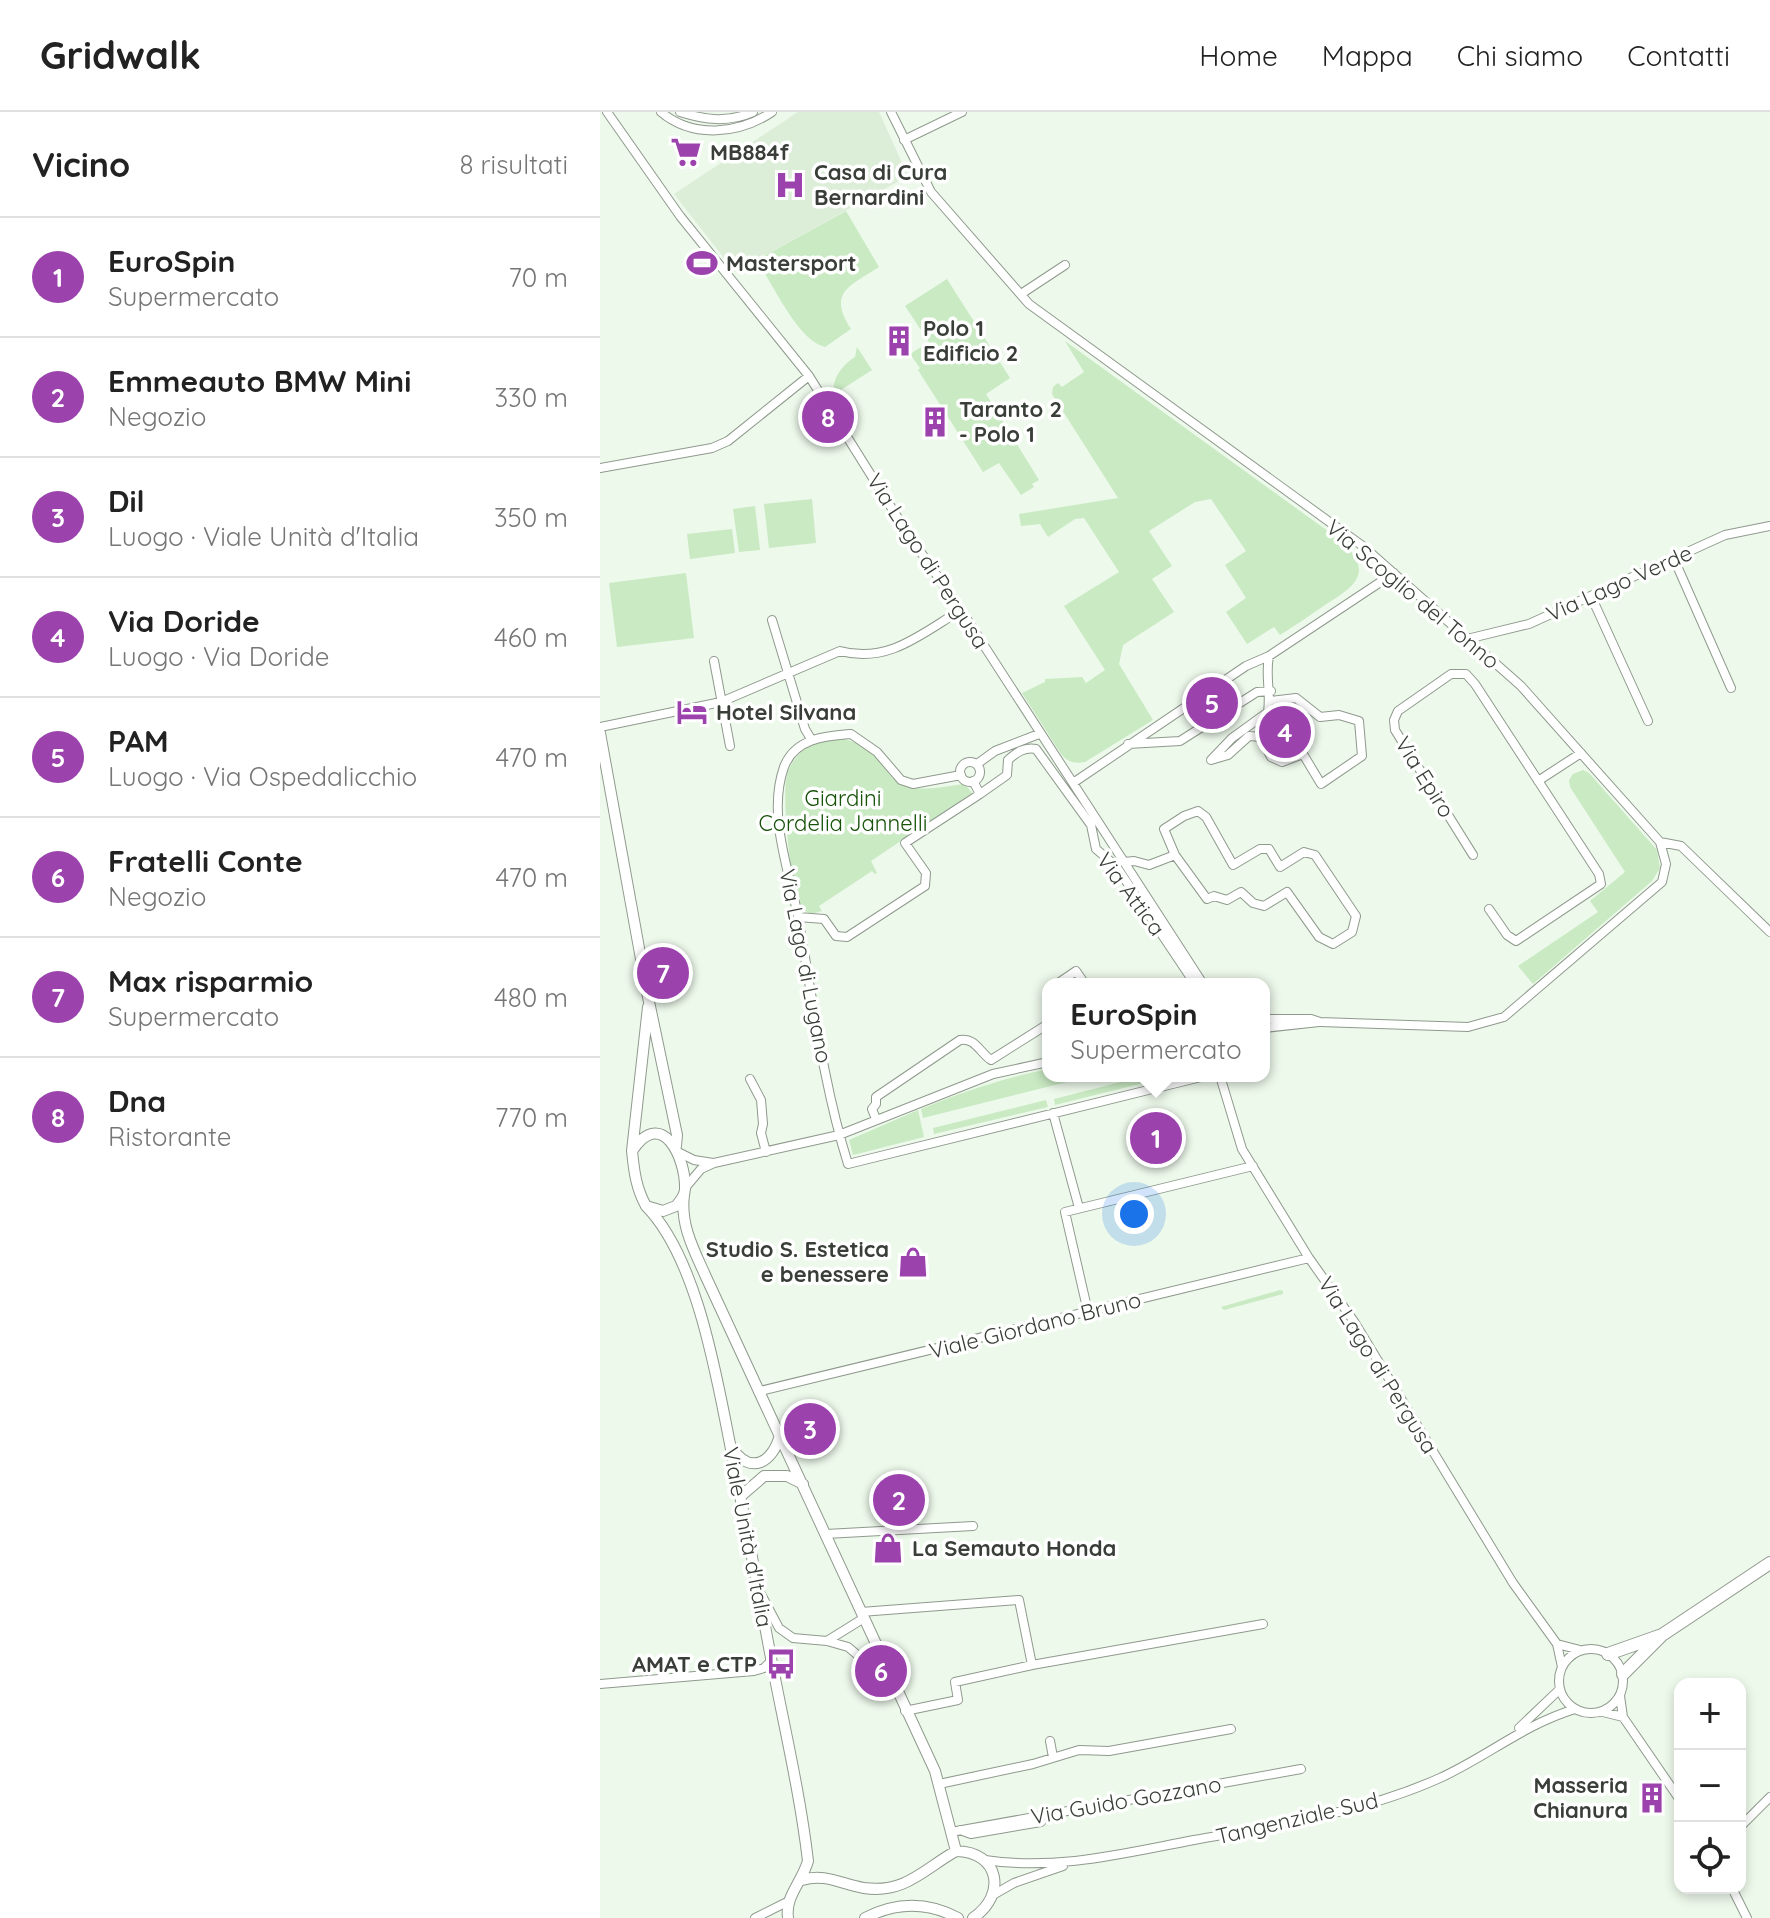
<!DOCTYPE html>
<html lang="it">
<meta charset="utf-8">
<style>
:root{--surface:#fff;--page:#f2f2f2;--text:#222;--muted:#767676;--line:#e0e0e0;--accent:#9b42ad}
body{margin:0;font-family:Quicksand,sans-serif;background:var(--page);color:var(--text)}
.controls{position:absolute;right:24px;bottom:24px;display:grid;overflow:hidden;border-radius:16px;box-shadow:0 4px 12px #0003}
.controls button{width:72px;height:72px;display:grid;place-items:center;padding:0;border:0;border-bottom:2px solid var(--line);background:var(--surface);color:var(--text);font:40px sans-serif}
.you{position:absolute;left:534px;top:1102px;width:28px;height:28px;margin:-20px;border:6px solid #fff;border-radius:50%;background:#1a73e8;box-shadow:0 0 0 12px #1a73e833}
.badge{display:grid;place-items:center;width:52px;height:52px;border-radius:50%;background:var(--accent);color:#fff;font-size:26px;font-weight:700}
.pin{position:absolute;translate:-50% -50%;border:4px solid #fff;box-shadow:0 2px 8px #0006}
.popup{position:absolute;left:442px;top:866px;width:228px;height:104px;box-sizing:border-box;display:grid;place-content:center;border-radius:16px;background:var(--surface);filter:drop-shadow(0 2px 6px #0005);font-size:26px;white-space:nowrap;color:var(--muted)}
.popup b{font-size:30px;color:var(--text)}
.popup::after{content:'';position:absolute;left:50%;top:100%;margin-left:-16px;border:16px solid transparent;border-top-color:var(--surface)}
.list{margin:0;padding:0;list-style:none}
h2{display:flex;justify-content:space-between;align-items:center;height:104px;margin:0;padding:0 32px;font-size:34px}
h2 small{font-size:26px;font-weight:400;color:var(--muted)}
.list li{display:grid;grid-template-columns:52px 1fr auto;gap:24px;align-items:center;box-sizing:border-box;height:120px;padding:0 32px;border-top:2px solid var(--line)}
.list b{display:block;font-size:30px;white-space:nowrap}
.list p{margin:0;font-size:26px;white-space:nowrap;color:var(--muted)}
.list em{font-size:26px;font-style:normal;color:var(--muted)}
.icon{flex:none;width:44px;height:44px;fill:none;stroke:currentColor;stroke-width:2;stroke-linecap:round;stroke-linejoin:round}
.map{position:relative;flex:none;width:1170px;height:1806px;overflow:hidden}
header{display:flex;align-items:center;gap:48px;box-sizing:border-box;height:112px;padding:0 40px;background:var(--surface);border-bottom:2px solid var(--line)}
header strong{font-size:38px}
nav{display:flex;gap:44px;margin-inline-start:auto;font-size:28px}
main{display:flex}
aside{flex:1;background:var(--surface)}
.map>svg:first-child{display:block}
.built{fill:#dcedd8}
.green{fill:#c9eac3}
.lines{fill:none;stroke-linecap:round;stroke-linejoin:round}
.minor-casing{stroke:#8f9a8d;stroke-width:10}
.major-casing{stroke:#8f9a8d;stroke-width:12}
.highway-casing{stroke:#8f9a8d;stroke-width:14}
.minor{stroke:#fff;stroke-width:8}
.major{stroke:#fff;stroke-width:10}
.highway{stroke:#fff;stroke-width:12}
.labels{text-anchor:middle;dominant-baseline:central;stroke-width:7;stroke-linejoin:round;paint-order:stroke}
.poi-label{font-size:22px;font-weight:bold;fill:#393e38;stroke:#fff;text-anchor:start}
.street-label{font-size:22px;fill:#393e38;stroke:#fff}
.park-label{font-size:22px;fill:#165208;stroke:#fff}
</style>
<header>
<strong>Gridwalk</strong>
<nav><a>Home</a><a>Mappa</a><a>Chi siamo</a><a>Contatti</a></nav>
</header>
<main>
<aside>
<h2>Vicino<small>8 risultati</small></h2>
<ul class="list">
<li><span class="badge">1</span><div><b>EuroSpin</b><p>Supermercato</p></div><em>70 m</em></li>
<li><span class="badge">2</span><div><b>Emmeauto BMW Mini</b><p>Negozio</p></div><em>330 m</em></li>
<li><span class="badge">3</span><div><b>Dil</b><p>Luogo · Viale Unità d'Italia</p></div><em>350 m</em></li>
<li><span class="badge">4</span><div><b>Via Doride</b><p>Luogo · Via Doride</p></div><em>460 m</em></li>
<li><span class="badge">5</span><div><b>PAM</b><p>Luogo · Via Ospedalicchio</p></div><em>470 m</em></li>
<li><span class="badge">6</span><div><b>Fratelli Conte</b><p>Negozio</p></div><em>470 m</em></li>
<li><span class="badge">7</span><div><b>Max risparmio</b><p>Supermercato</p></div><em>480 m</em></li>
<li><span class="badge">8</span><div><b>Dna</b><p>Ristorante</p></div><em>770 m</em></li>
</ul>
</aside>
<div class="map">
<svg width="1170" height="1806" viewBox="0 0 1170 1806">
<rect width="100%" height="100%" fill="#edf9eb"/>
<path class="built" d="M198 0H279L308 64 135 160 74 82Z"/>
<path class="green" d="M246 99 279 155C250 174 227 180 251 217L225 235C199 230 171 170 157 148Z
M347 167 410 266 386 282 439 368 432 372 434 375 421 383 399 351 383 360 318 258 320 256 310 242 329 230 305 194Z
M465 229 743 430C776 463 752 476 722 495 708 505 694 514 680 523L674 515 647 532 626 500 646 486 625 453 646 439 611 387 595 390 549 419 572 454 552 467 574 500 523 533 519 552 553 608 485 650C474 652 468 650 461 642L422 581 445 570V567L482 565 486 571 505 558 464 494 519 460 484 406 475 407 448 425 440 412 421 414 419 402 518 386 452 282 453 275 458 271 462 275 484 260Z
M257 235 272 258 233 283C232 267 241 254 255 245Z
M212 387 216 431 169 436 164 392Z
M155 394 160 438 139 440 133 397Z
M132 417 135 441 90 447 87 422Z
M86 461 94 526 17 535 9 471Z
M240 626C252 629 265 633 273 642 285 654 291 672 309 675 327 679 347 674 365 672L372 681 271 749 277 761 275 762 272 759 219 794 222 799C215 801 210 803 204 798 190 785 183 689 186 669 187 660 190 652 196 646 208 630 221 630 240 626Z
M983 658 989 661 1057 738 1060 756 1052 769 933 872 918 854 998 800 990 789 1025 760 970 675 969 668 973 662Z
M448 957V964H491L323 1006 321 997C362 980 404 966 448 957Z
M544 964 568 965 455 993 454 987Z
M446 988 448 995 334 1022 333 1016Z
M318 998 324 1025 253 1043 249 1028Z
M680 1178 683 1179V1182L624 1198 621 1195Z"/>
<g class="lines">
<g class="minor-casing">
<path id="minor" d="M7 0 80 104 209 264 306 419 361 498 603 872
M61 0C93 27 139 22 172 0
M80 0C105 8 128 11 153 0
M291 0 331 80 429 192 764 435 921 574 1060 730 1066 752 1062 770 904 905 868 915 720 910 711 907H664
M304 28 362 0
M421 182 465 153
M0 356 112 336 128 329 209 264
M1074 447 1131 576
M991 484 1048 609
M172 508 205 617 211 627
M867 527 929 512 1125 423 1170 414
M669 544C665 564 671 578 668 600L632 626 611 648 628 643 649 624 661 625 671 645 682 650 703 642 721 672 762 644 759 609 739 603 720 605 696 586 670 589
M114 549 130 634
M0 615 121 590 240 539C288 552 321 522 361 498
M528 632 580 629 657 580 671 579
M360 660a10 10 0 1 1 20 0a10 10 0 1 1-20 0Z
M377 652 395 639 439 622
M361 663 313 672 301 668 277 640 251 622C226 624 195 626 184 655 167 703 189 757 198 805 213 888 223 972 248 1052L605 964
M938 669 981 641
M473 671 646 554 669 544 794 461
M380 682 407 663 408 648C417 640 424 635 436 637L491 713 496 737 516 754 595 872
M1060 730 1081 734 1170 820
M873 743 795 618 794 608 798 599 851 562H866L875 572 999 762 1001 772 916 829 907 823 889 797
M524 750 534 749 549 753 575 743 607 787 614 784 627 788 641 780 653 791 664 794 687 780 719 825 733 832 752 820 756 804 715 743 704 740 680 755 669 737H660L633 753 606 705 598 699 584 704 564 717 575 743
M198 805 224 807 236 824 247 825 325 774 326 761 305 731 380 682 373 669
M457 872 476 859 485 872
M664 916 719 910
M620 964 642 1037 709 1146 755 1211 913 1471 957 1532
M150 967 161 988 163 1012 161 1021 166 1040
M453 1001 479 1096
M276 1007 272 997 276 992V985L360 928C375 925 380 941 391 948L448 912
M78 1040 94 1048 113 1051
M85 1076 101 1057 114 1051 239 1023 393 962 448 950
M488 1200 465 1100 653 1054
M160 1279 709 1146
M226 1422 373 1414
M161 1482 179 1516 193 1526 227 1529 248 1535 267 1551 284 1550
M261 1500 419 1488 432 1553
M227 1529 264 1506
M959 1569a32 32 0 1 1 64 0a32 32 0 1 1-64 0Z
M962 1555 957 1532 980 1538
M0 1572 154 1559 164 1556 171 1549
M305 1599 358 1588 355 1570 432 1553 663 1512
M1003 1600 1023 1605 1020 1584
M1023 1605 1080 1688
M919 1616 960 1577
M450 1629 453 1645
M339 1672 433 1652 479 1638 509 1639 631 1617
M1140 1715 1170 1685
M360 1718 371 1722 441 1710
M351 1720 701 1657
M385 1748C456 1759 525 1741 594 1728 678 1713 762 1701 840 1666 888 1644 923 1613 975 1597
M1132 1776 1147 1806
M393 1783 414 1771 463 1754
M155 1806 187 1790"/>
</g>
<g class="major-casing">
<path id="major" d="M0 621 47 880 77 1023 76 1034
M32 1039C62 994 86 1046 85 1077 85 1084 80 1089 76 1094L63 1099 46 1094C36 1076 34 1059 32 1039L48 895
M84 1083C80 1113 94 1138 106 1165L335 1659 356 1739C400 1740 407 1783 373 1806
M46 1094C97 1146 116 1262 130 1332 144 1403 158 1475 171 1546 184 1614 200 1681 208 1749 201 1772 185 1784 188 1806
M132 1336C151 1364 173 1350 180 1323
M141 1384 164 1364H187L203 1372
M202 1768C225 1761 241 1772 264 1776 305 1782 324 1757 356 1739
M265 1806C296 1790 328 1790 358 1806"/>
</g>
<g class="highway-casing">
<path id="highway" d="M1008 1542 1059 1524
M1023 1562 1062 1523 1170 1451"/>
</g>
<use href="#minor" class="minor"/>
<use href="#major" class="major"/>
<use href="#highway" class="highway"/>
</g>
<defs>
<g id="supermarket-bare" transform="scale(2.4)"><path d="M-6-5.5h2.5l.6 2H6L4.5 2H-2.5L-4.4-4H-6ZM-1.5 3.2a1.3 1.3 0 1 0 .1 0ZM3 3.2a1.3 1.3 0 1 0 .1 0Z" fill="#9b42ad" stroke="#fff" stroke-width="2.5" paint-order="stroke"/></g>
<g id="hospital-bare" transform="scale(2.4)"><path d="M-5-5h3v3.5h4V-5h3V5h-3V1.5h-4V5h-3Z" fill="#9b42ad" stroke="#fff" stroke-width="2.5" paint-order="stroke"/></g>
<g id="stadium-bare" transform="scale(2.4)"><path d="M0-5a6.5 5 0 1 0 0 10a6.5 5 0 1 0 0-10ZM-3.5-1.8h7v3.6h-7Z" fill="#9b42ad" stroke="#fff" stroke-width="2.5" paint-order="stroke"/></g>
<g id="building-bare" transform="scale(2.4)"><path d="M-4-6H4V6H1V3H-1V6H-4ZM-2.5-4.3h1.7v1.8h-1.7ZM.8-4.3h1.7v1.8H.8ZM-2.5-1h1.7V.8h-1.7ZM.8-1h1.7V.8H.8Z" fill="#9b42ad" stroke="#fff" stroke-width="2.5" paint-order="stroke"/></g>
<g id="hotel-bare" transform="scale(2.4)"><path d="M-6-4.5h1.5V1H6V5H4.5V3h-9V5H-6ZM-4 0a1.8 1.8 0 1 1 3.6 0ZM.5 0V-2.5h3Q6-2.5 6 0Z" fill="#9b42ad" stroke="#fff" stroke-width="2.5" paint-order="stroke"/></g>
<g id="shop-bare" transform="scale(2.4)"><path d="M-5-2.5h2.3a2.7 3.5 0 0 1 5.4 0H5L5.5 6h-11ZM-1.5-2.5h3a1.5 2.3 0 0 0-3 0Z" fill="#9b42ad" stroke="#fff" stroke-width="2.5" paint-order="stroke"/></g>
<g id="bus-bare" transform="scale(2.4)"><path d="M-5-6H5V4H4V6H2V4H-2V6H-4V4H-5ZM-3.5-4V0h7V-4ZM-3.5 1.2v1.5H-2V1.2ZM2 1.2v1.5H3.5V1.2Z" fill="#9b42ad" stroke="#fff" stroke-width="2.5" paint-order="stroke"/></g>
</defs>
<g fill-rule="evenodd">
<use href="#supermarket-bare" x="86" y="40"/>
<use href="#hospital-bare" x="190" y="73"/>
<use href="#stadium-bare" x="102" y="151"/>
<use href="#building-bare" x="299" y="229"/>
<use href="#building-bare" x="335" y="310"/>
<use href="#hotel-bare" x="92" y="600"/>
<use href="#shop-bare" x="313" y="1150"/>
<use href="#shop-bare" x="288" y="1436"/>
<use href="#bus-bare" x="181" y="1552"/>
<use href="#building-bare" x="1052" y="1686"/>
</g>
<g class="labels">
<g class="poi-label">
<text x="110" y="40">MB884f</text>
<text x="214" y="60">Casa di Cura<tspan x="214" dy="25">Bernardini</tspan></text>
<text x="126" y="151">Mastersport</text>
<text x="323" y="216">Polo 1<tspan x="323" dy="25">Edificio 2</tspan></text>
<text x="359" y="297">Taranto 2<tspan x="359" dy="25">- Polo 1</tspan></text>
<text x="116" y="600">Hotel Silvana</text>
<text x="289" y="1137" text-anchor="end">Studio S. Estetica<tspan x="289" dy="25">e benessere</tspan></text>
<text x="312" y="1436">La Semauto Honda</text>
<text x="157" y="1552" text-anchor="end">AMAT e CTP</text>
<text x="1028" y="1673" text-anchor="end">Masseria<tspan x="1028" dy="25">Chianura</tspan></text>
</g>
<g class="street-label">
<text transform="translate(328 449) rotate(57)">Via Lago di Pergusa</text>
<text transform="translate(1019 471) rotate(-24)">Via Lago Verde</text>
<text transform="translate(813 482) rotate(40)">Via Scoglio del Tonno</text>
<text transform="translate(825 665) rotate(58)">Via Epiro</text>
<text transform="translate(531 782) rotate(53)">Via Attica</text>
<text transform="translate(206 854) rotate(79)">Via Lago di Lugano</text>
<text transform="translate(435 1213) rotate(-14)">Viale Giordano Bruno</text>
<text transform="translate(778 1253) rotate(58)">Via Lago di Pergusa</text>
<text transform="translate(148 1425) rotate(79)">Viale Unità d'Italia</text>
<text transform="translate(526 1688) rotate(-10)">Via Guido Gozzano</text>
<text transform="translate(697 1706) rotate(-13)">Tangenziale Sud</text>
</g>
<g class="park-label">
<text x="243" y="686">Giardini<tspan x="243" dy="25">Cordelia Jannelli</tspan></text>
</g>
</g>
</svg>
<div class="controls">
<button>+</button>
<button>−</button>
<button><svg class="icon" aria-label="locate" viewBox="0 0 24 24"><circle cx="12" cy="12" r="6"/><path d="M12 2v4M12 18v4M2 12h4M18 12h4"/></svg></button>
</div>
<div class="you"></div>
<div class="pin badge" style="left:556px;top:1026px">1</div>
<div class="popup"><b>EuroSpin</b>Supermercato</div>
<div class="pin badge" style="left:299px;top:1388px">2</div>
<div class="pin badge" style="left:210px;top:1317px">3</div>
<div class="pin badge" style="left:685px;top:620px">4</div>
<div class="pin badge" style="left:612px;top:591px">5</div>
<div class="pin badge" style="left:281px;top:1559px">6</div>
<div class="pin badge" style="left:63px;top:861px">7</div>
<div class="pin badge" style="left:228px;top:305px">8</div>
</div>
</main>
